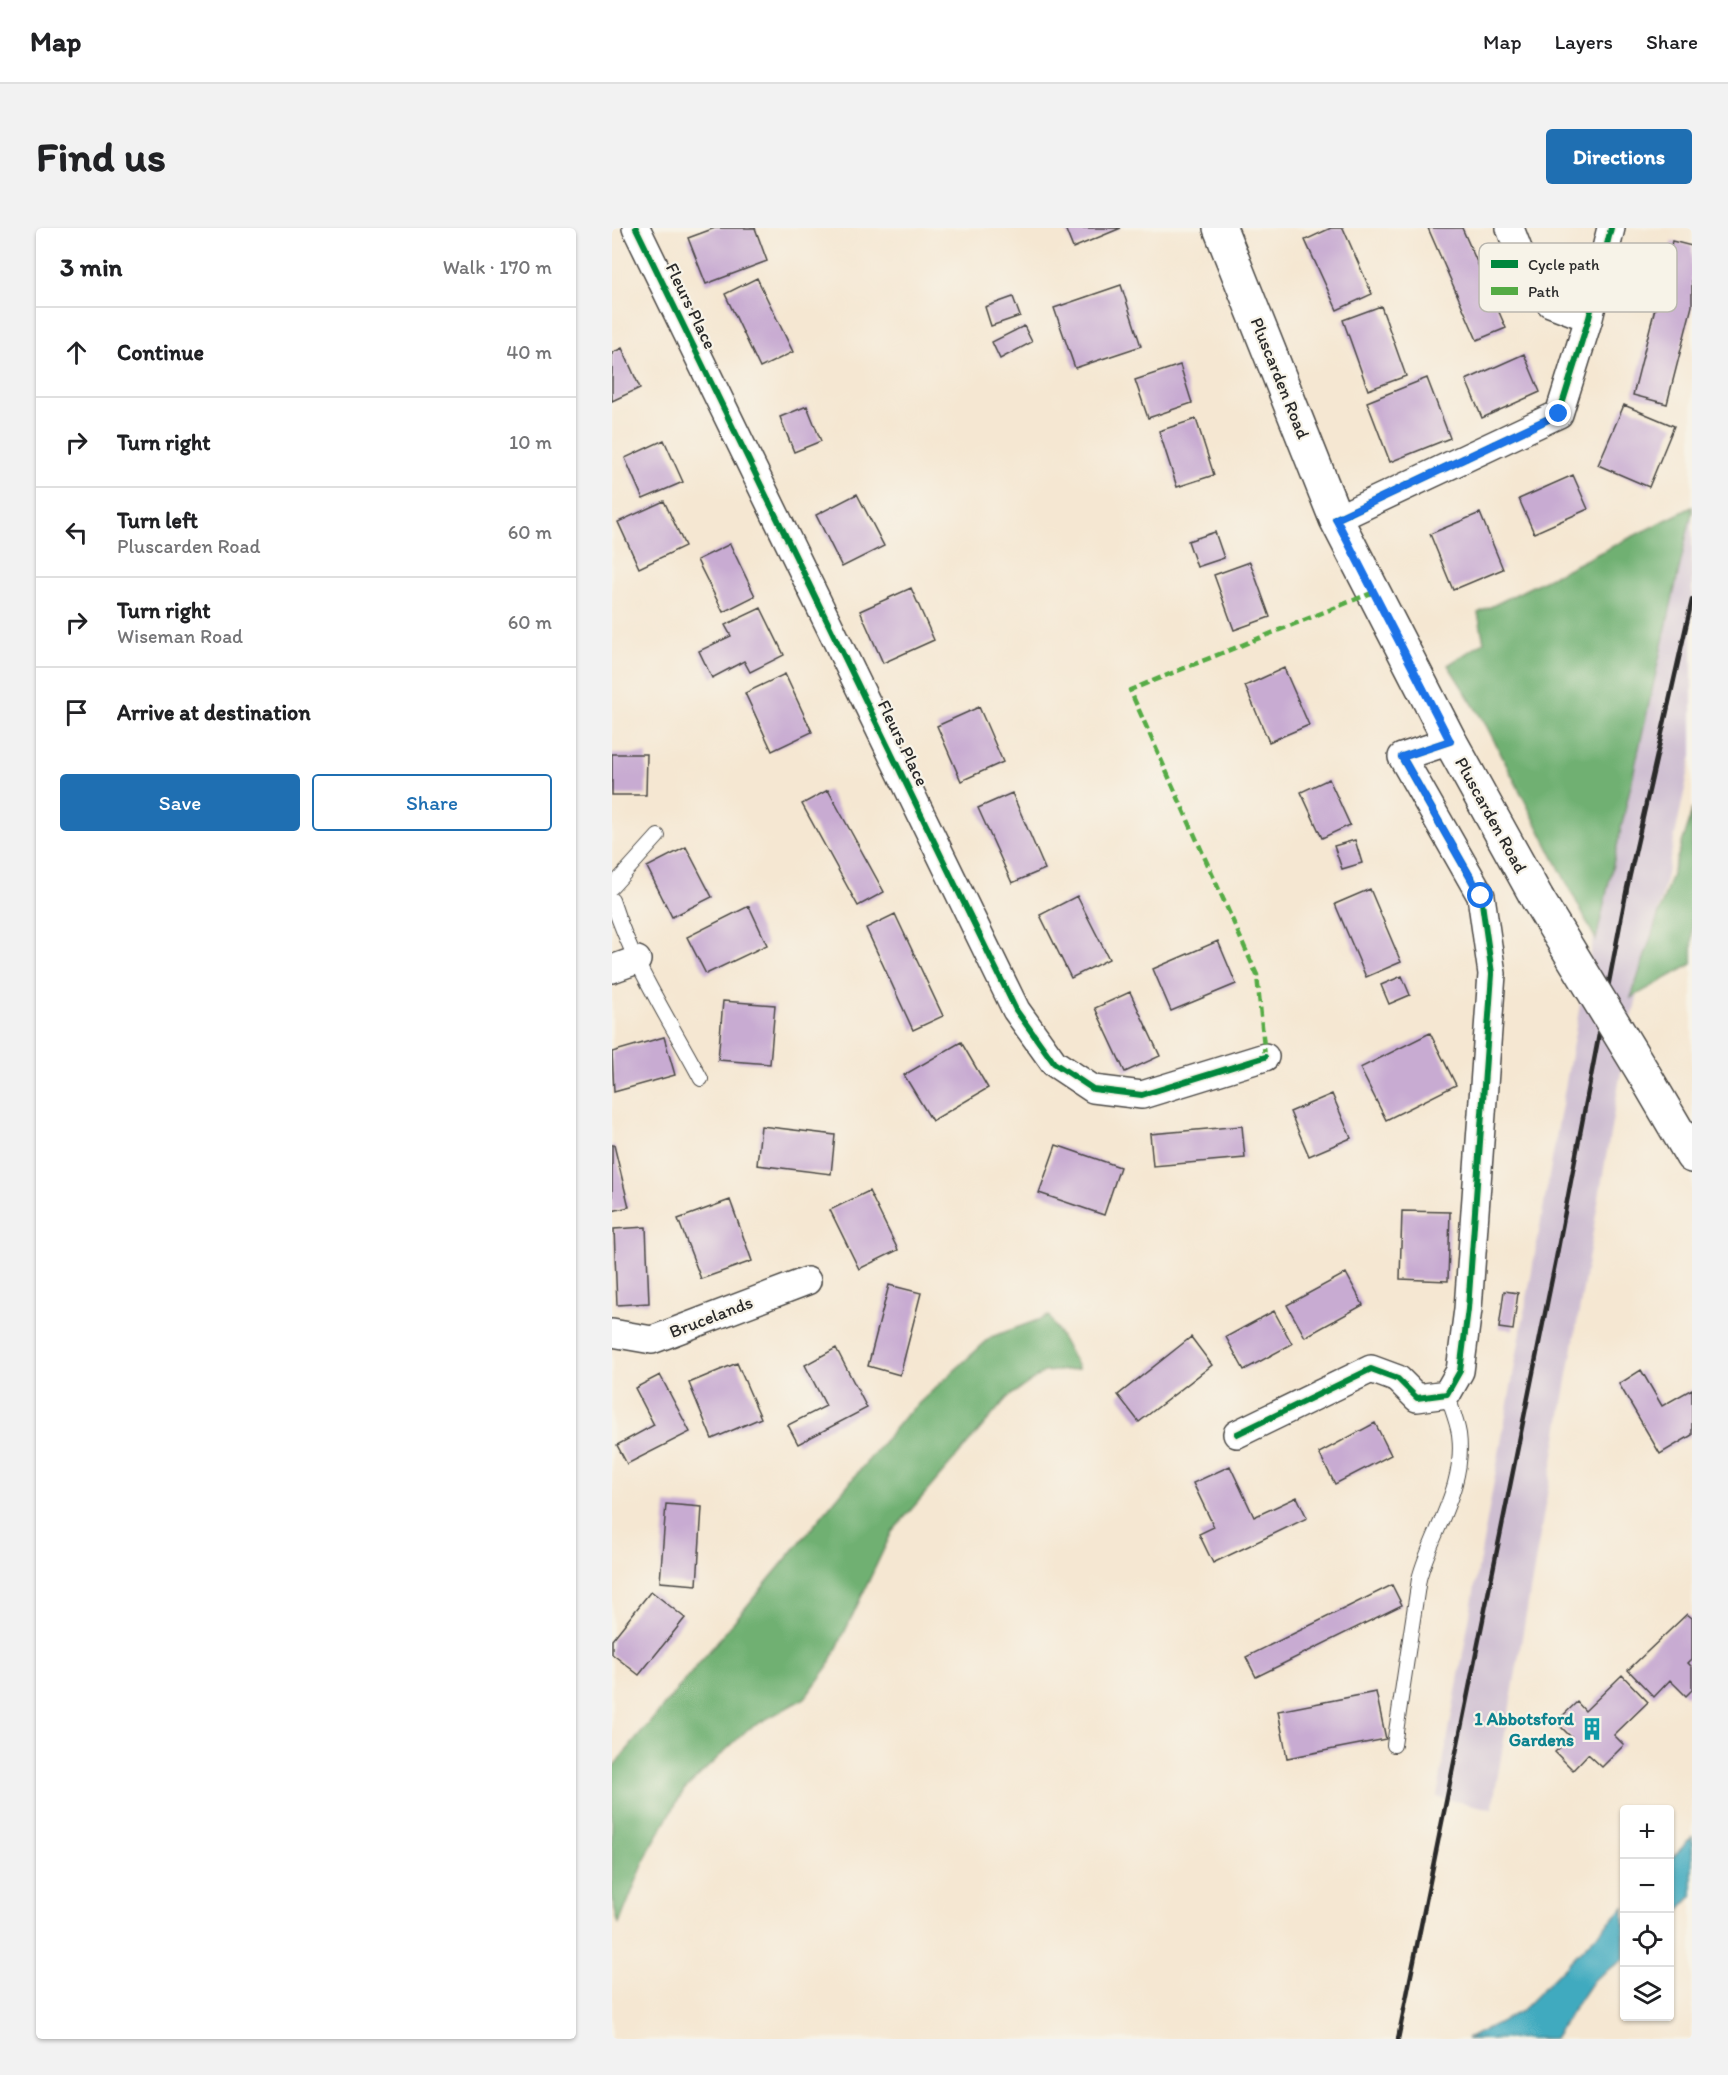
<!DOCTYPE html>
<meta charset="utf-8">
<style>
:root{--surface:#fff;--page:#f2f2f2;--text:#202124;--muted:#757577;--line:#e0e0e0;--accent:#1f6fb2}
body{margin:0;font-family:Itim,sans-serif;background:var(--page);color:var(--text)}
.controls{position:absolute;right:18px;bottom:18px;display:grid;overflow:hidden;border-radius:6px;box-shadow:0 2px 4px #0004}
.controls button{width:54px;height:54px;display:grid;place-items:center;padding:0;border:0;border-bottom:2px solid var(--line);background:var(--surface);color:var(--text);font:30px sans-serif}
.stop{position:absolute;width:18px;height:18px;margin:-14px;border:4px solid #1a73e8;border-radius:50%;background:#fff}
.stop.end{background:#1a73e8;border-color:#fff;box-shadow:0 2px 6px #0008}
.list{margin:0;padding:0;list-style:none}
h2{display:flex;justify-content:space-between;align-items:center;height:78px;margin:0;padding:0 24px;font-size:26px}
h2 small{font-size:20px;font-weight:400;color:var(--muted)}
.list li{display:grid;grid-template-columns:39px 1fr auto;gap:18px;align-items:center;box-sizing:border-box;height:90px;padding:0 24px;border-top:2px solid var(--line)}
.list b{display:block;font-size:22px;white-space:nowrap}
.list p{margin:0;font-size:20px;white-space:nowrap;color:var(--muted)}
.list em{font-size:20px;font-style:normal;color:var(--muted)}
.actions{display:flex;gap:12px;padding:18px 24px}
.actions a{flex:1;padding:14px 0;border:2px solid var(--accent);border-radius:6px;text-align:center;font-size:21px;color:var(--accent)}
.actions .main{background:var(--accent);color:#fff}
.icon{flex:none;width:33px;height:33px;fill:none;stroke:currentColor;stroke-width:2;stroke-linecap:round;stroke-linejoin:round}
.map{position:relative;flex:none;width:1080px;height:1811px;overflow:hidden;border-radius:6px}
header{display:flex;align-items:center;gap:36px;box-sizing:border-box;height:84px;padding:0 30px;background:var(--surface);border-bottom:2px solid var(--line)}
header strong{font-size:28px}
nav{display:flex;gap:33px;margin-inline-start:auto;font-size:21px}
.intro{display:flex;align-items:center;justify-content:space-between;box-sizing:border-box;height:144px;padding:0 36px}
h1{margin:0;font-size:42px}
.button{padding:15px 27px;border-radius:6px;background:var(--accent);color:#fff;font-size:21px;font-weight:700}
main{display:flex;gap:36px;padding:0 36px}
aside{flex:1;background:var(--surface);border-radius:6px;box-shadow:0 2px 4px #0004}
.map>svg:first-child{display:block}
.industrial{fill:#cebed1}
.forest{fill:#6fb072;stroke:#4d6e4e;stroke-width:1.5}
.water{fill:#3faabf;stroke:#356a75;stroke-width:1.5}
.building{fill:#c8abd2}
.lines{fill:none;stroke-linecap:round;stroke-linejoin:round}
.service-casing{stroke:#494744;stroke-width:16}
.minor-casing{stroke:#494744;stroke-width:30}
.secondary-casing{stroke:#494744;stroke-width:36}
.service{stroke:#fff;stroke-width:14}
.minor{stroke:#fff;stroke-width:27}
.secondary{stroke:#fff;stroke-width:33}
.rail{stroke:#2b2b2b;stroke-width:4.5}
.secondary-bridge-casing{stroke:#494744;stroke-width:36;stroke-linecap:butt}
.secondary-bridge{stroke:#fff;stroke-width:33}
.quiet{stroke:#54ab44;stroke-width:4.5;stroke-dasharray:9 4.5;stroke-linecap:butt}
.cycleway-casing{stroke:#f7f3e8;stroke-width:10}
.cycleway{stroke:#00873e;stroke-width:6}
.route{stroke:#1a73e8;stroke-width:8}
.labels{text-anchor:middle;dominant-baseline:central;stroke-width:4.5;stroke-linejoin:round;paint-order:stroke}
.street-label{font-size:18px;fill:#2b2b2b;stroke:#f7f3e8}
.culture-label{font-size:18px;font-weight:bold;fill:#0d838f;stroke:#f7f3e8;text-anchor:end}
.key{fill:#f7f3e8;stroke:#bab7af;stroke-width:1.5}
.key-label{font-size:16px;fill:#2b2b2b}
</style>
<header>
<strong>Map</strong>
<nav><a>Map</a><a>Layers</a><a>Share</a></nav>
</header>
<div class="intro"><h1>Find us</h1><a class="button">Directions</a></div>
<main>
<aside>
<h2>3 min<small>Walk · 170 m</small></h2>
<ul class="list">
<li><svg class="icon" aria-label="ahead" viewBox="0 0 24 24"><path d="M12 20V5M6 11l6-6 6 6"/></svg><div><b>Continue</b></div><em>40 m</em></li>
<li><svg class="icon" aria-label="right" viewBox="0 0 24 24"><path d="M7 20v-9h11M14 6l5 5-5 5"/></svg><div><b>Turn right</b></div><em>10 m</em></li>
<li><svg class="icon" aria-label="left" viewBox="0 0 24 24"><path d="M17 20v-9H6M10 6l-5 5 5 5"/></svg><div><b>Turn left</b><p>Pluscarden Road</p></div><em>60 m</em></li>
<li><svg class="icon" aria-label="right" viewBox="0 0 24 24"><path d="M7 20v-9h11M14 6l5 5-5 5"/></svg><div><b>Turn right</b><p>Wiseman Road</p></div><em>60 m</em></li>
<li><svg class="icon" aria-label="arrive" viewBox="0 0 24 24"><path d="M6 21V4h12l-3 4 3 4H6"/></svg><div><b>Arrive at destination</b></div></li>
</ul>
<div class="actions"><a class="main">Save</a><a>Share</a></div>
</aside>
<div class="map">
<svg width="1080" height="1811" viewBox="0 0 1080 1811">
<rect width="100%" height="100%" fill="#f7f3e8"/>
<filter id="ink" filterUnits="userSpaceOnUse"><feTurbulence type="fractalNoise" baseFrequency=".0167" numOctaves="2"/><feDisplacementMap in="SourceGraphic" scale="12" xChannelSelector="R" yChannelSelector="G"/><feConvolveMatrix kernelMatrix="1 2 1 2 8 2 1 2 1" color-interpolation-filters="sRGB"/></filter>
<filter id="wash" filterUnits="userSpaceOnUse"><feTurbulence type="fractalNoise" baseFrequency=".008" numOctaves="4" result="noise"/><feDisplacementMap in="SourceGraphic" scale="24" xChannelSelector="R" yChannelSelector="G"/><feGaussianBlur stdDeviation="1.35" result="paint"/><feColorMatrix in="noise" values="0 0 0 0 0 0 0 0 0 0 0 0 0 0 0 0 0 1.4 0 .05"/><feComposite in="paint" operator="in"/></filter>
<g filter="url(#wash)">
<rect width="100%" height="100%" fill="#f5e7d2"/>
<path class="industrial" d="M1080 284V527L1053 655 1014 815 880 1581 825 1569 973 749Z"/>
<path class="forest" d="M1080 279V284L984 712 874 497 836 437 872 414 866 385Z
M1080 581V736L1019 770 1077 594Z
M437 1088 467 1141 432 1144 395 1170 280 1304 216 1439 193 1470 136 1501 72 1562 37 1622 7 1696 0 1672V1540L293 1188 379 1109Z"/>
<path class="water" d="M1080 1609V1668L1058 1692V1632Z
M1012 1679V1731L981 1752 942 1810 855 1811 909 1783Z"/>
<g id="blocks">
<path class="building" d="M103 0H143L155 33 94 56 76 10Z
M453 0H509L461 20Z
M719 0H731L760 66 725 82 693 12Z
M816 0H850L894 100 865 112Z
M1060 13 1080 18V78L1055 176 1021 167Z
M145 50 181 124 148 140 113 66Z
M509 57 529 118 463 140 442 80Z
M401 69 408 88 379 98 373 79Z
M769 78 794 148 756 162 731 92Z
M412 98 420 114 388 131 380 114Z
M10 120 28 160 0 173V125Z
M912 126 928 164 870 190 854 152Z
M568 137 580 175 536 190 523 152Z
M815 150 838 210 778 234 755 174Z
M1012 177 1062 198 1037 259 986 237Z
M195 178 209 213 182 224 168 189Z
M584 191 602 247 565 259 547 203Z
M52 212 71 254 31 271 13 230Z
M961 247 976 281 922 305 907 271Z
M245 266 272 318 230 339 204 287Z
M52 273 73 318 27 340 6 294Z
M868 285 891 341 841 362 818 306Z
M603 304 612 330 585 339 576 313Z
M118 316 143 368 111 384 85 332Z
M638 334 658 389 622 402 602 347Z
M299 360 322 412 271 435 248 383Z
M149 380 172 427 138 444 132 433 100 450 87 423 119 408 113 397Z
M672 440 697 497 657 514 633 458Z
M173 446 200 504 160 523 133 465Z
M367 479 391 534 349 553 325 498Z
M0 526H35L34 567H0Z
M717 551 738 597 710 610 689 564Z
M216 562 272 664 246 678 190 576Z
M400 565 433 641 400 655 366 580Z
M743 612 750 635 730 641 722 618Z
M74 619 100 669 60 689 35 639Z
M758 661 789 734 754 749 723 676Z
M465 668 497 731 459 750 428 687Z
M137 678 155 717 94 746 75 709Z
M283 686 331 788 301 802 254 700Z
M606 713 624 756 559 783 541 741Z
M790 748 798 767 777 776 769 757Z
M518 764 548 828 513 844 483 780Z
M111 773 163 777 158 836 106 832Z
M818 805 844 857 774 892 748 840Z
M52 809 63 847 2 864 0 824Z
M349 814 376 860 320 893 292 847Z
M720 866 739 910 697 928 678 884Z
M149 898 223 907 219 946 145 937Z
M630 898 633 930 541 938 538 906Z
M0 917H2L17 979 0 983Z
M444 917 508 939 492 987 427 965Z
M257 963 286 1022 247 1041 218 982Z
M118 972 140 1033 89 1051 66 991Z
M790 983 838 984 836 1053 788 1051Z
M34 999 37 1075 5 1077 2 1001Z
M734 1045 751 1077 693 1109 675 1077Z
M277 1057 309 1065 288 1147 256 1138Z
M892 1063 906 1065 901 1102 887 1100Z
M662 1083 680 1116 632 1142 614 1109Z
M579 1109 600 1137 527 1194 506 1167Z
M224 1120 255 1180 186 1216 176 1197 214 1178 193 1137Z
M125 1135 149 1190 100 1211 77 1155Z
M1029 1142 1050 1178 1080 1161V1207L1048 1226 1007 1156Z
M48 1147 78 1204 15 1236 5 1217 42 1197 23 1160Z
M763 1195 779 1227 723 1256 707 1225Z
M618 1238 642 1289 685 1269 695 1290 601 1335 587 1306 602 1299 581 1255Z
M54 1276 90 1279 85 1357 48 1354Z
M780 1357 790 1377 644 1449 634 1429Z
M39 1363 73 1390 27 1447 0 1426V1412Z
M1075 1386 1080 1390V1431L1076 1435 1080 1439V1462L1074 1468 1058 1452 1042 1469 1016 1442Z
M1010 1447 1036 1474 1002 1507 1012 1517 990 1539 976 1526 961 1542 943 1524 959 1509 944 1494 965 1474 973 1483Z
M764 1464 774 1511 675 1530 666 1483Z"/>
</g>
</g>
<g filter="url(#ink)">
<use href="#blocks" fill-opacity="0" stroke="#494744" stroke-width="1.5"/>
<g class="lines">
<g class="service-casing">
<path id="service" d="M0 659 46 608
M0 672C20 735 58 793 89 851
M782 1517 807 1351C820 1302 854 1260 847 1206 845 1193 839 1179 835 1166"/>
</g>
<g class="minor-casing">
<path id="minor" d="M24 0 404 782 442 835 481 861 530 867 653 829
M898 0 914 42 938 75 977 90
M724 291 947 186 977 90 999 0
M0 741 25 732
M0 1105 40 1112 195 1053
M625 1206 759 1141 786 1151 805 1170 835 1166 848 1143 856 1081 880 746 869 668 790 529 838 513"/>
</g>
<g class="secondary-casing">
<path id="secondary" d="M608 0 724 291 838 513 925 670
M1032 846 1080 928"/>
</g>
<use href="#service" class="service"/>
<use href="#minor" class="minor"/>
<use href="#secondary" class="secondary"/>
<path class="rail" d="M786 1811 944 1031 1015 660 1080 372"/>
<g class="secondary-bridge-casing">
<path id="secondary-bridge" d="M925 670 1032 846"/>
</g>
<use href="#secondary-bridge" class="secondary-bridge"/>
<path class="quiet" d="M653 829 645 747 518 462 762 364"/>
<g class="cycleway-casing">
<path id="cycleway" d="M24 0 404 782 442 835 481 861 530 867 653 829
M724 291 947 186 977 90 999 0
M625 1206 759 1141 786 1151 805 1170 835 1166 848 1143 856 1081 880 746 869 668 790 529 838 513"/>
</g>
<use href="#cycleway" class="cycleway"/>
</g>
</g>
<g class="lines" filter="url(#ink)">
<path class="route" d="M869 668 790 529 838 513 724 291 947 186"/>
</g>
<defs>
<g id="building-bare" transform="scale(1.8)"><path d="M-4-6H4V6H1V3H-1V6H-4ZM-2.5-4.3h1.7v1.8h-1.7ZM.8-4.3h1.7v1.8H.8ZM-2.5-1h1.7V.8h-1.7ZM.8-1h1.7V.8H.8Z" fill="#0f9aa8" stroke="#f7f3e8" stroke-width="2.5" paint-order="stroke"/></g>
</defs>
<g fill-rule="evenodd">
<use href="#building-bare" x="980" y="1501"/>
</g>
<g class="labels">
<g class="street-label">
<text transform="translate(79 78) rotate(64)">Fleurs Place</text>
<text transform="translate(668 150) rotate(68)">Pluscarden Road</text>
<text transform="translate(291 515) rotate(64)">Fleurs Place</text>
<text transform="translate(879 587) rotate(61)">Pluscarden Road</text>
<text transform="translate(99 1089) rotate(-21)">Brucelands</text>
</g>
<g class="culture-label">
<text x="962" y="1491">1 Abbotsford<tspan x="962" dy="21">Gardens</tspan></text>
</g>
</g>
<rect x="867" y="15" width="198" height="69" rx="9" class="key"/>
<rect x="879" y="32" width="27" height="8" fill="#00873e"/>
<rect x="879" y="59" width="27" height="8" fill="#54ab44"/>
<g class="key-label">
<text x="916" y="42">Cycle path</text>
<text x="916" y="69">Path</text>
</g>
</svg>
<div class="controls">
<button>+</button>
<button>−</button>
<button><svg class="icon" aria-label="locate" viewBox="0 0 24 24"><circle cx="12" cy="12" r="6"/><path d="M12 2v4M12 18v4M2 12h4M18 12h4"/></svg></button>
<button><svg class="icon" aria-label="layers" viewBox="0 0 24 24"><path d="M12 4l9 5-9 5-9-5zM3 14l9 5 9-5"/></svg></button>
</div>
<div class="stop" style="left:869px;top:668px"></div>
<div class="stop end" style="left:947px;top:186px"></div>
</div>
</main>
